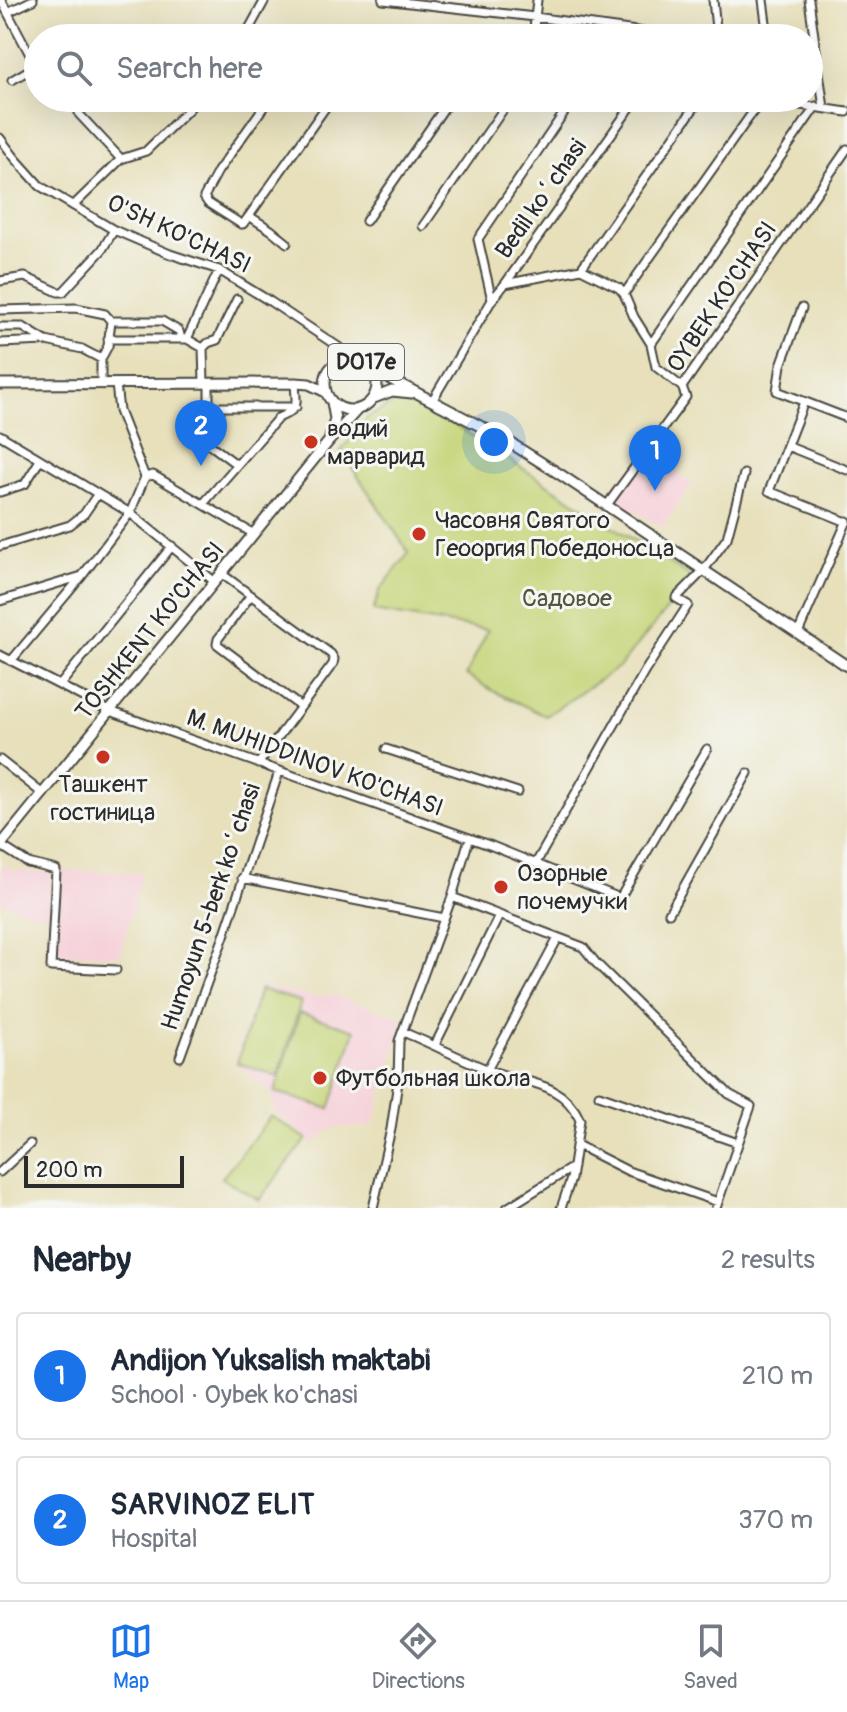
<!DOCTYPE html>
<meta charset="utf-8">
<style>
:root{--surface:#fff;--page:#f6f6f7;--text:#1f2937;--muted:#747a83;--line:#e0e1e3;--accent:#1a73e8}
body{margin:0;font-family:Pangolin,sans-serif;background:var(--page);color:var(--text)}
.scale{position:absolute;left:24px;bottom:20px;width:160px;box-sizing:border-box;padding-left:8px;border:4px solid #2b2b2b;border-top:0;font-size:22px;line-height:28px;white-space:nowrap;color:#2b2b2b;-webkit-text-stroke:6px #f6f6f2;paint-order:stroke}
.you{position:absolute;left:494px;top:442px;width:28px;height:28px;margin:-20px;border:6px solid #fff;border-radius:50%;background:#1a73e8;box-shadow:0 0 0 12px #1a73e833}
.badge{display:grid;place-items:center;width:52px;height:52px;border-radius:50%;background:var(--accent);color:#fff;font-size:26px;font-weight:700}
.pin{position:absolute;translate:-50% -66px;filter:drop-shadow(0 2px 4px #0008)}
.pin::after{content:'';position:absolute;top:42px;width:28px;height:24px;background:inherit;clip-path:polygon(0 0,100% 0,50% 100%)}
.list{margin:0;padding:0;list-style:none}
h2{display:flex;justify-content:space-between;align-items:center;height:104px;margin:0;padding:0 32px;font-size:34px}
h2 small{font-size:26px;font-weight:400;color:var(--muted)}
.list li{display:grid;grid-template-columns:52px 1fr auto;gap:24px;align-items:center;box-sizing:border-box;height:128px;margin:0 16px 16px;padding:0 16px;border:2px solid var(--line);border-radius:8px}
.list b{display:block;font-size:30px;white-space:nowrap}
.list p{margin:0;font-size:26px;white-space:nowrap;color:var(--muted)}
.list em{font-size:26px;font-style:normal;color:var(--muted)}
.icon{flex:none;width:44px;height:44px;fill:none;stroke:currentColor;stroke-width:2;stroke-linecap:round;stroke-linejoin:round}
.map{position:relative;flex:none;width:847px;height:1208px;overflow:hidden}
.search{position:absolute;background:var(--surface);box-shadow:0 8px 32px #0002;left:24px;right:24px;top:24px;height:88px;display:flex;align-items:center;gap:20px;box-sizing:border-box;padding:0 28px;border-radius:44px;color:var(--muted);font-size:30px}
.sheet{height:392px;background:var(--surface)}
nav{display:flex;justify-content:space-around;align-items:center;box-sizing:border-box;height:112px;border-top:2px solid var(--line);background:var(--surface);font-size:22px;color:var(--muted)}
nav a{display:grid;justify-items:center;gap:4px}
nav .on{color:var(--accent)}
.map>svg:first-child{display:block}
.built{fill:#f6cfd8}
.green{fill:#c4d476;stroke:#788050;stroke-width:2}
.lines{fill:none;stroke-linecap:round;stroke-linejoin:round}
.minor-casing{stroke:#474641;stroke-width:11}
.major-casing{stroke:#474641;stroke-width:13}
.minor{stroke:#fff;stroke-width:7}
.major{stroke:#fff;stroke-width:9}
.poi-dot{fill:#c8321e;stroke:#f6f6f2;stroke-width:3}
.labels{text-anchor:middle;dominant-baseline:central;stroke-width:6;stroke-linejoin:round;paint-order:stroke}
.shield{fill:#f6f6f2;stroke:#686867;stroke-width:2}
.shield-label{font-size:22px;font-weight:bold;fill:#2b2b2b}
.street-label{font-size:24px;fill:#2b2b2b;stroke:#f6f6f2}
.poi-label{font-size:24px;fill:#2b2b2b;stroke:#f6f6f2;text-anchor:start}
.park-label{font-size:24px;fill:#51553e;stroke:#f6f6f2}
</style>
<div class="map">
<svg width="847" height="1208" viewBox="0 0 847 1208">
<rect width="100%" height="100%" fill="#f6f6f2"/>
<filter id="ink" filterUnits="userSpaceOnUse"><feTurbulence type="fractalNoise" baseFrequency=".0125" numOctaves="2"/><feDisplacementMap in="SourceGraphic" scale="16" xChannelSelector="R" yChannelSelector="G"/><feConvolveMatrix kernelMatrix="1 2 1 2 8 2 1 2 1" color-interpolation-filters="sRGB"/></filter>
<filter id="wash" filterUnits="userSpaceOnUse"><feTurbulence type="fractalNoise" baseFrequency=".006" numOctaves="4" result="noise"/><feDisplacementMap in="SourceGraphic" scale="32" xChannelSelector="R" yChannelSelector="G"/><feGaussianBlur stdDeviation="1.8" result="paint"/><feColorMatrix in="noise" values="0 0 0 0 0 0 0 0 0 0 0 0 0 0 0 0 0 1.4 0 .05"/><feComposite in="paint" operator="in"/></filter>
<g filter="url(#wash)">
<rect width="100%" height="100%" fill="#e7e0bb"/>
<path class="built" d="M652 452 673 466 672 470 693 483 662 528 616 499Z
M5 864 16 873 22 868 27 872H51V914L35 913 0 902V870Z
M58 870 142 873 120 956 54 953Z
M259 986 314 997 333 995 403 1018 373 1126 332 1128 314 1144 275 1112 271 1092 235 1063Z"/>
<path class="green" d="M397 402 429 408 693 578 620 666 546 716 495 692 466 675 488 630 373 611 380 590 409 553 341 451 368 417Z
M260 989 301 1002 278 1076 237 1063Z
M300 1013 355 1030 330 1109 275 1092Z
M271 1116 307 1139 259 1200 222 1178Z"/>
</g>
<g filter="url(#ink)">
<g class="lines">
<g class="minor-casing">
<path id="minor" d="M1 0 36 66 12 80
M383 0 535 17 687 38
M713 0 717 38
M763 0 768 38
M809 0 824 108
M8 12 33 0
M246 33 278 38
M244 38 265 0
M533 38 537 0
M754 98 847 112
M79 114 121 159
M0 138 15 158 40 186 114 230 170 254 219 270 271 302 355 358
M74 205 121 159 146 151 189 109 198 98
M249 216 243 224H241L208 203 204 197 218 171 270 98
M366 221 451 98
M423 226 511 98
M287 243 271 230 249 216 332 98
M581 269 701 98
M0 281 25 277 58 292H63L102 250 114 230
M505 284 581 269 619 288 624 294 634 317 651 344 656 367 682 387
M624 294 762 99
M492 300 478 239 574 98
M802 308 781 365 777 391 847 418
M0 310 76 308 105 314 111 321 108 346 101 359V384
M111 321H162L179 331 181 339
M0 327H23L44 340
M108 339H187L203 348 204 383
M187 339 219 270
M0 343 46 341 82 349 101 359
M651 344 816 106
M203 348 208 343 217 340 237 299
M209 383V407L191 427 193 432 236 464
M116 384 119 411 145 477
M432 401 492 300 505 284 637 98
M804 402 769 491 847 522
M209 407H296
M0 435 130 513 215 582
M787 446 847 470
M0 492 25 484 40 460
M203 504 278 418C301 408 296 406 295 383
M607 505 686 397 682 387 847 149
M0 546 70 525 84 514 97 495
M222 574 331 654 334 659 333 664 258 764
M251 595 218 639 217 644 301 707
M0 601 82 576
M798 633 847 521
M0 655 110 711 492 846 620 898 707 749
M11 661 82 576 130 513 145 477 153 475 254 534
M60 685 172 546
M386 749 518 792
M0 760 43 794
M0 845 28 863 56 870 51 967 116 970
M536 863 645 671 688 605 676 598 704 570 727 538 744 474
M242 878 444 918
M452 897 583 947 596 963 729 1094 751 1106 716 1208
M669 913 748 773
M403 1032C430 1043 457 1057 484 1068 520 1084 561 1078 580 1120L571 1179 561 1208
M435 1045 499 916
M180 1057 224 936 279 772
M487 1070 558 938
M599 1095 738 1143
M577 1145 628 1171 718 1202
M0 1172 30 1144
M373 1208 391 1129 398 1082 399 1041 452 897 469 839
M507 1208 573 1167"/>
</g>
<g class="major-casing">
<path id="major" d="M325 384a26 26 0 1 1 52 0a26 26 0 1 1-52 0Z
M375 371 501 437 561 475 847 666
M0 384 296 383 309 384 326 392
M374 398 392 391 412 393
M330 438 335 419 332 402
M0 846 329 441 357 410"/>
</g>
<use href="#minor" class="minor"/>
<use href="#major" class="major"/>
</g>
</g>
<g class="poi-dot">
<circle cx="311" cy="442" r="8"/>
<circle cx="419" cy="534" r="8"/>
<circle cx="103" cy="757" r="8"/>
<circle cx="501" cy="887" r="8"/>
<circle cx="320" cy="1078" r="8"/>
</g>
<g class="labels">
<rect class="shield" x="328" y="344" width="76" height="36" rx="6"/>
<g class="shield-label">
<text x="366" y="362">D017e</text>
</g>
<g class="street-label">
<text transform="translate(541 199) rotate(-55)">Bedil koʻchasi</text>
<text transform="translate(179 234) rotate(25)">O'SH KO'CHASI</text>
<text transform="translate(722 297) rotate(-56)">OYBEK KO'CHASI</text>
<text transform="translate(150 631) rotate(-51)">TOSHKENT KO'CHASI</text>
<text transform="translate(315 763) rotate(20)">M. MUHIDDINOV KO'CHASI</text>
<text transform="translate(211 907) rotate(-71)">Humoyun 5-berk koʻchasi</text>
</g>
<g class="poi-label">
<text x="327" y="428">водий<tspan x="327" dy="28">марварид</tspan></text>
<text x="435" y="520">Часовня Святого<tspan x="435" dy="28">Геооргия Победоносца</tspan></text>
<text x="103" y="784" text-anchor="middle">Ташкент<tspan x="103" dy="28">гостиница</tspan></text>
<text x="517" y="873">Озорные<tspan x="517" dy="28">почемучки</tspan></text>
<text x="336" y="1078">Футбольная школа</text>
</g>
<g class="park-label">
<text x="567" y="598">Садовое</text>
</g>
</g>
</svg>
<div class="scale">200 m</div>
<div class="you"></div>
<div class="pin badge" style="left:655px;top:491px">1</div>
<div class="pin badge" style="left:201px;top:466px">2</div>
<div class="search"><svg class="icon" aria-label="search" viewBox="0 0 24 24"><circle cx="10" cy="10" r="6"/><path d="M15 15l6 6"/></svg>Search here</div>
</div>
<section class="sheet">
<h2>Nearby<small>2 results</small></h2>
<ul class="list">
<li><span class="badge">1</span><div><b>Andijon Yuksalish maktabi</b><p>School · Oybek ko'chasi</p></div><em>210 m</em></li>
<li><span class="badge">2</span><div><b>SARVINOZ ELIT</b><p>Hospital</p></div><em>370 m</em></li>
</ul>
</section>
<nav>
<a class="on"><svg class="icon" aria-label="map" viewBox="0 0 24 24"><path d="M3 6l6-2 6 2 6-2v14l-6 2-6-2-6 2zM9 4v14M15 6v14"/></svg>Map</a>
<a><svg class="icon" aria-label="directions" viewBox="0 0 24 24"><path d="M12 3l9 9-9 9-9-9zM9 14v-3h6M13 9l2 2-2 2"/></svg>Directions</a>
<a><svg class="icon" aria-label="saved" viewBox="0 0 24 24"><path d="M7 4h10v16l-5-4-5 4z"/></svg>Saved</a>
</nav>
